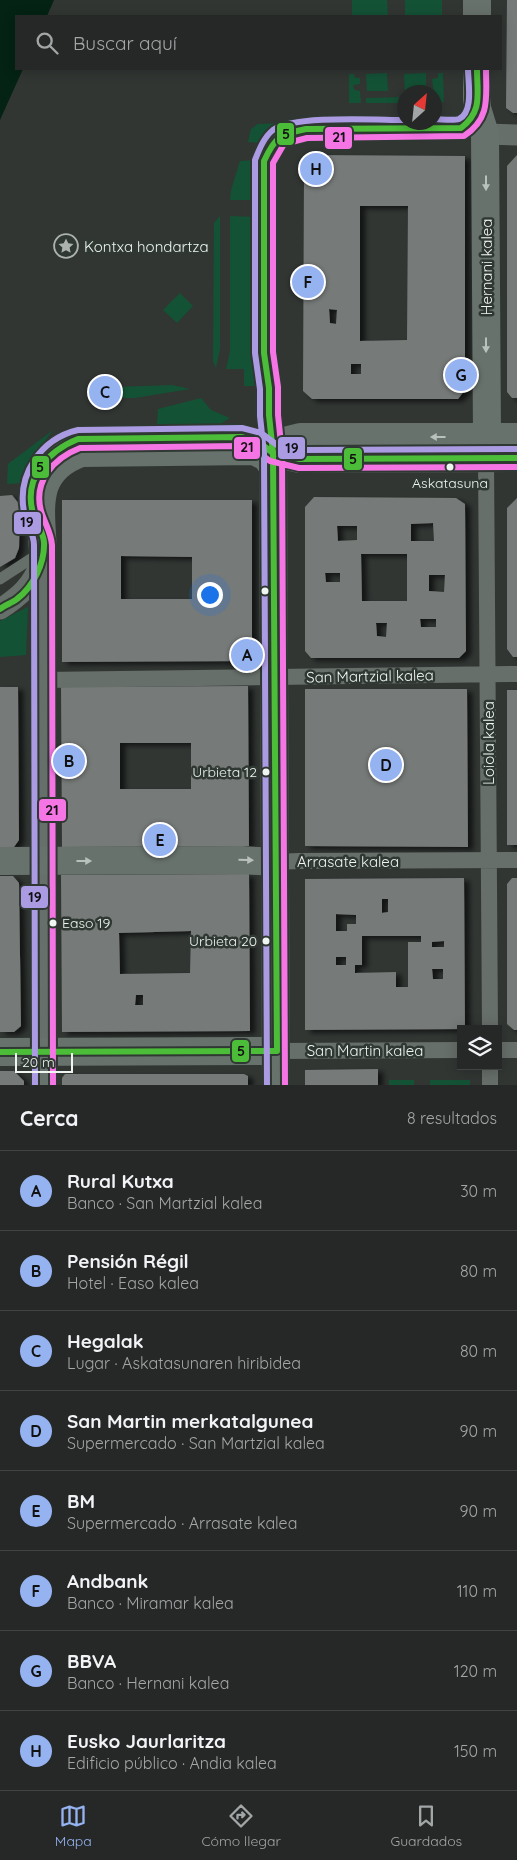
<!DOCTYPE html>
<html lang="es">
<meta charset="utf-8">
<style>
:root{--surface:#252826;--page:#313432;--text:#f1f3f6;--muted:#a3a6a7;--line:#424443;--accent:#95b2f1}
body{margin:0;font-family:Quicksand,sans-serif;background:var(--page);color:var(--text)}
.controls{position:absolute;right:15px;bottom:15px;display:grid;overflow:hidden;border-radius:0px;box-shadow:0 2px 12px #0003}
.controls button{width:45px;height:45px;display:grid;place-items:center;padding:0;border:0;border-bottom:1px solid var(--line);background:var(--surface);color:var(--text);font:25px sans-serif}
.compass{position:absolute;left:397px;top:85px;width:45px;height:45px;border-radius:50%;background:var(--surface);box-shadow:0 2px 12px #0003;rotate:27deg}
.scale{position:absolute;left:15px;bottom:12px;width:58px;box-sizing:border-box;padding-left:5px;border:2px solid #eff5f1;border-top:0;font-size:14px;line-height:18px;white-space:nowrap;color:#eff5f1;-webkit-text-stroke:4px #2f3832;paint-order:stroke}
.you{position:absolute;left:209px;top:594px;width:18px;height:18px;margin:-12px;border:4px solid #fff;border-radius:50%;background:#1a73e8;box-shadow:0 0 0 8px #1a73e833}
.badge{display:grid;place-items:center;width:32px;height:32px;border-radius:50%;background:var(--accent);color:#111;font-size:16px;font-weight:700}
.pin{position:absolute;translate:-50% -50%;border:2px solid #fff;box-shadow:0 1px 5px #0006}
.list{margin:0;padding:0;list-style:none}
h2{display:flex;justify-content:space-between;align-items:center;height:65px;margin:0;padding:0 20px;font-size:21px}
h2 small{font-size:16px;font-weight:400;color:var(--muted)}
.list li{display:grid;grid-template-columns:32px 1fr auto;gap:15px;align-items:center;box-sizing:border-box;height:80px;padding:0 20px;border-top:1px solid var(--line)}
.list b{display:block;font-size:19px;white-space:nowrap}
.list p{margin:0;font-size:16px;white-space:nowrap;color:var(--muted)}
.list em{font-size:16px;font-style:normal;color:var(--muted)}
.icon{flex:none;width:28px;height:28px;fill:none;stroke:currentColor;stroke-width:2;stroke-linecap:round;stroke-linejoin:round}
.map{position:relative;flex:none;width:517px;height:1085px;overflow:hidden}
.search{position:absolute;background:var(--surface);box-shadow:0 2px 12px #0003;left:15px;right:15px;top:15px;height:55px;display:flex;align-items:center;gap:12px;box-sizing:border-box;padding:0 18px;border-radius:0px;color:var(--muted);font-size:19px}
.sheet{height:705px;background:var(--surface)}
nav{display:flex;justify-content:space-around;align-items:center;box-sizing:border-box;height:70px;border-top:1px solid var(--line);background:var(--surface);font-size:14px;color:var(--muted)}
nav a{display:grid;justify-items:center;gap:2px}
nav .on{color:var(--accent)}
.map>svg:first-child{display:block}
.green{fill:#145236}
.water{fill:#042314}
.building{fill:#767a78;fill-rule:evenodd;filter:url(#shadow)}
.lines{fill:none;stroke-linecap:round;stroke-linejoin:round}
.service{stroke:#676f6a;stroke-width:11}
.pedestrian{stroke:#676f6a;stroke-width:16}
.minor{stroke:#676f6a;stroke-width:21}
.secondary{stroke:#68726c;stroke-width:28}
.bus-1-casing{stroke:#2f3832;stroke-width:10}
.bus-2-casing{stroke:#2f3832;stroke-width:10}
.bus-3-casing{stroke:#2f3832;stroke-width:10}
.bus-1{stroke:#4cbd38;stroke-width:6}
.bus-2{stroke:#f675e5;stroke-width:6}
.bus-3{stroke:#ab9be3;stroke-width:6}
.oneway{fill:#b9c1bc}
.bus-dot{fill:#eff5f1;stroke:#2f3832;stroke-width:2}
.labels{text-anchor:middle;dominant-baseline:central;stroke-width:5;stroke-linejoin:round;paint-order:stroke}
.bus-label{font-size:14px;fill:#eff5f1;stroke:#2f3832;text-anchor:end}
.poi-label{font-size:15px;fill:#eff5f1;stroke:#2f3832;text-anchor:start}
.street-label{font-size:15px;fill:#eff5f1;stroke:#2f3832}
.line-badge{stroke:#2f3832;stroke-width:2}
.pale-badge-label{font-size:14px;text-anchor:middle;font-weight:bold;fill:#111}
</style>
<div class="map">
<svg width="517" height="1085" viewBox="0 0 517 1085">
<defs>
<filter id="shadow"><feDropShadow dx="5.5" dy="3" stdDeviation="2.5" flood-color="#0009"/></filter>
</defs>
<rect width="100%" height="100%" fill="#313633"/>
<path class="green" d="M352 0H387L388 16H352Z
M405 0H442V16H405Z
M387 73 388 91H367L366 74Z
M426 73V91H405L404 74Z
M438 73H443L444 102 435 103 432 79 438 78Z
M349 74H354L355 78H360V84L354 85 353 87 355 90 360 91 361 103H349Z
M404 97V103H366V98Z
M285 123 267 133 263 143 248 142 251 129 258 124Z
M256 160V200H230L231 190 240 161Z
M220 216V349L216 368 213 361 214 223Z
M230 216 256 217 255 386H244V369H226L230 352Z
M180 293 193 306 177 323 163 310Z
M172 385 190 389 135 398H113V387Z
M201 398 211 410 230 418 220 424H157L158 409Z
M53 430 29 463 24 483 7 484 8 464Z
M28 607 26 655 0 657V621Z
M389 1080H414V1085H389Z
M430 1080H470V1085H430Z"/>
<path class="water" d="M0 0H54L47 16H16V69H23L0 120Z"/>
<path class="building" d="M507 0H517V113H513L506 108Z
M311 155 465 156V390L458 399H312L303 391 304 173 311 174ZM360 206H408L407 340 360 341ZM329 309 337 310 336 324 330 323ZM351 364H361V374H351Z
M517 155V398H512L507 392V166Z
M98 387H113V398H98Z
M12 495 20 505 19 548 15 558 0 567V496Z
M314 497 456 498 465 504 466 651 459 658H311L305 651V507ZM433 523 434 541H411V524ZM337 526H357V540L338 541ZM361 554H407V601H362ZM325 573H340V582H326ZM429 575H445L444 592 429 591ZM420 619H436V627H421ZM376 623H387L386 637 377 636Z
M517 498V657H513L507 649V508Z
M62 500H252V661L62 662ZM121 556 192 557V599H121Z
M248 686 249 846 62 847 61 687ZM120 743H191V789H120Z
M0 687H18L19 840 14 847H0Z
M305 689H467L468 847 305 846Z
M507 690H517V845H507Z
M249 874 250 1031 62 1032 61 875ZM191 931 190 973 120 974 119 933ZM136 995H143V1005H135Z
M0 876H13L19 883 21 1026 14 1032H0Z
M464 878 465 1029 305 1030V879ZM382 899H388V912L382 913ZM336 914 356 915V924H347V931H336ZM362 936H421V942H408V987H396V972L355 973V965H362ZM444 941V947H432V942ZM336 957H346V965H336ZM432 969H443V979H433Z
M512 878H517V1030H514L507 1024V884Z
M378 1069V1085H305V1070Z
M0 1071H14L24 1081V1085H0Z
M65 1074H244L248 1076V1085H62V1078Z"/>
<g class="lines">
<path class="service" d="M32 485C37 460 55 446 78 439L241 437 255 441
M0 579 43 551"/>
<path class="pedestrian" d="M486 458 490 1029
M43 680 517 674
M275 862 299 861 517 860
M498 1050H517
M277 1051 461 1050
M490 1085V1066"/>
<path class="minor" d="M485 134 517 135
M273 453 269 415V388L264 353V161C276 134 278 134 306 129H455C467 126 472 119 477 108
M43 551 44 1052
M0 609C19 597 33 585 40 563"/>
<path class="secondary" d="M477 0V16
M477 69V108L485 134 487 436 492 447 506 458
M273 453 276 1085
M273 453 284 441 300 437H517
M273 453 300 459 513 458
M43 551C41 508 32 471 81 453L254 451 266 457 273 467
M0 861 241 860 275 862
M0 1052 277 1051
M44 1052V1085"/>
<g class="bus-1-casing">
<path id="bus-1" d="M0 609C5 605 12 603 17 599 33 587 45 563 44 542 43 531 36 523 33 513 23 478 48 451 78 439L241 437 257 441 273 453 300 459 517 458
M0 1052 277 1051 273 453 269 415V388L264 353V161C275 137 280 134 306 129L461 128C483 111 477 94 477 69"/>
</g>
<g class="bus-2-casing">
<path id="bus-2" d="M53 1085 52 545C51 532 45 524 41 511 33 481 54 458 80 448L240 446 253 449 270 461 299 468 517 467
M285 1085 282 453 278 415V387L273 352V163L284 144 307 138 464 136C491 118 486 97 486 69"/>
</g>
<g class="bus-3-casing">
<path id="bus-3" d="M434 119C441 119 453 121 459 119 474 112 468 82 468 69
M35 1085 34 545C34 533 26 524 24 512 17 475 40 439 78 430L242 428 261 433 277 445 301 450 517 449
M267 1085 264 453 260 416V389L255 353V160C259 150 264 137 273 130 294 115 376 120 404 120"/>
</g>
<use href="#bus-1" class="bus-1"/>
<use href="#bus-2" class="bus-2"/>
<use href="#bus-3" class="bus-3"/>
</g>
<defs><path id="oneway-solid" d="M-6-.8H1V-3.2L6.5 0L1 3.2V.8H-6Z" transform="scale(1.25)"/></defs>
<g class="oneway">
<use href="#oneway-solid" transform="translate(486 183) rotate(90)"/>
<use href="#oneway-solid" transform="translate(486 345) rotate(90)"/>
<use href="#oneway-solid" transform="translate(438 437) rotate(180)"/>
<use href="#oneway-solid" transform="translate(246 860) rotate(1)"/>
<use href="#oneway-solid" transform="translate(84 861)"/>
</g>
<defs>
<g id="sight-ring" transform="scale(1.25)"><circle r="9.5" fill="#2f3832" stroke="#acb2ae" stroke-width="1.5"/><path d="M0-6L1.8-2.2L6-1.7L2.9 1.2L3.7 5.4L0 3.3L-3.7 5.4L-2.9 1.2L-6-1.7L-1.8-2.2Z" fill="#acb2ae"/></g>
</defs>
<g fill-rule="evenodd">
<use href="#sight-ring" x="66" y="246"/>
</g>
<g class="bus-dot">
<circle cx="450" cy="467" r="4.5"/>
<circle cx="265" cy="591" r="4.5"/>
<circle cx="266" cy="772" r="4.5"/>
<circle cx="53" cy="923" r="4.5"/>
<circle cx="266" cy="941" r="4.5"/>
</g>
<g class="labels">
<g class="bus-label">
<text x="450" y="483" text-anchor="middle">Askatasuna</text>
<text x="257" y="772">Urbieta 12</text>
<text x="62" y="923" text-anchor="start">Easo 19</text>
<text x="257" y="941">Urbieta 20</text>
</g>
<g class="poi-label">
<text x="84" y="246">Kontxa hondartza</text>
</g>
<g class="street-label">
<text transform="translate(486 267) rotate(-90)">Hernani kalea</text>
<text transform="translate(370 676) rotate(-1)">San Martzial kalea</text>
<text transform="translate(488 743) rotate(-90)">Loiola kalea</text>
<text x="348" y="861">Arrasate kalea</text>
<text x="365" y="1050">San Martin kalea</text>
</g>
</g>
<g class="line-badge">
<rect x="276" y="122" width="19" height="24" rx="5" fill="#4cbd38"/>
<rect x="324" y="126" width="29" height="24" rx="5" fill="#f675e5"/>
<rect x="233" y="436" width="28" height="24" rx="5" fill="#f675e5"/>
<rect x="277" y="436" width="29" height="24" rx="5" fill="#ab9be3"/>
<rect x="343" y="447" width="20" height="24" rx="5" fill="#4cbd38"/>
<rect x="31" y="455" width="19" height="24" rx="5" fill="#4cbd38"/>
<rect x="13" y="511" width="29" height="24" rx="5" fill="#ab9be3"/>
<rect x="38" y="798" width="29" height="24" rx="5" fill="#f675e5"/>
<rect x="20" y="885" width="29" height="24" rx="5" fill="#ab9be3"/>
<rect x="231" y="1039" width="19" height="24" rx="5" fill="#4cbd38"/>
</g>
<g class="pale-badge-label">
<text x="286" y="139">5</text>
<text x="339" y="142">21</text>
<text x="247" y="452">21</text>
<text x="292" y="453">19</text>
<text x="353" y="464">5</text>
<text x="40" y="472">5</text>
<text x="27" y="527">19</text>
<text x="52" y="815">21</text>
<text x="35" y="902">19</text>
<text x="241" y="1056">5</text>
</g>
</svg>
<div class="controls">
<button><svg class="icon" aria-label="layers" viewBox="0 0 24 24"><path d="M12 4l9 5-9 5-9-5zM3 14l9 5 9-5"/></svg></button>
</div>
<svg class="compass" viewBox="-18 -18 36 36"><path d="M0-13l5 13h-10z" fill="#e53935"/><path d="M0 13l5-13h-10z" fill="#a3a6a7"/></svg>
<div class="scale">20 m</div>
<div class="you"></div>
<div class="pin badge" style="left:247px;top:655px">A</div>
<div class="pin badge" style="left:69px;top:761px">B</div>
<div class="pin badge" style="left:105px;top:392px">C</div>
<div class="pin badge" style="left:386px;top:765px">D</div>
<div class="pin badge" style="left:160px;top:840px">E</div>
<div class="pin badge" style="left:308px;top:282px">F</div>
<div class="pin badge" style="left:461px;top:375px">G</div>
<div class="pin badge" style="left:316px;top:169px">H</div>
<div class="search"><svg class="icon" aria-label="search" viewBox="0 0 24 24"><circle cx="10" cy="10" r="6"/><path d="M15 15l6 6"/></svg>Buscar aquí</div>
</div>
<section class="sheet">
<h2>Cerca<small>8 resultados</small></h2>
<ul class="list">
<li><span class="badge">A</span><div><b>Rural Kutxa</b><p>Banco · San Martzial kalea</p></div><em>30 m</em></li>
<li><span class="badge">B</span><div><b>Pensión Régil</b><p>Hotel · Easo kalea</p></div><em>80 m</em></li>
<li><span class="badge">C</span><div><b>Hegalak</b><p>Lugar · Askatasunaren hiribidea</p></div><em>80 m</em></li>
<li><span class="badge">D</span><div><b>San Martin merkatalgunea</b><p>Supermercado · San Martzial kalea</p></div><em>90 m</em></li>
<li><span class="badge">E</span><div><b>BM</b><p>Supermercado · Arrasate kalea</p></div><em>90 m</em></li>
<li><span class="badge">F</span><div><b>Andbank</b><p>Banco · Miramar kalea</p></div><em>110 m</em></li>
<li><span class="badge">G</span><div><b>BBVA</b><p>Banco · Hernani kalea</p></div><em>120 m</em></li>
<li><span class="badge">H</span><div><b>Eusko Jaurlaritza</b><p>Edificio público · Andia kalea</p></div><em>150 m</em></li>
</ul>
</section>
<nav>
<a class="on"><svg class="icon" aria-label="map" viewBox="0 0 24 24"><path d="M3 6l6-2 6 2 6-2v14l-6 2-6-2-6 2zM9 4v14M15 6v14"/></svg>Mapa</a>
<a><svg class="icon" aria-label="directions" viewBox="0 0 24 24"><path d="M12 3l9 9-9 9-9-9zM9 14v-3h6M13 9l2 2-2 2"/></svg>Cómo llegar</a>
<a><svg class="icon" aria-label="saved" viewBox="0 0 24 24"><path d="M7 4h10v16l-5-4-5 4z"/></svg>Guardados</a>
</nav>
